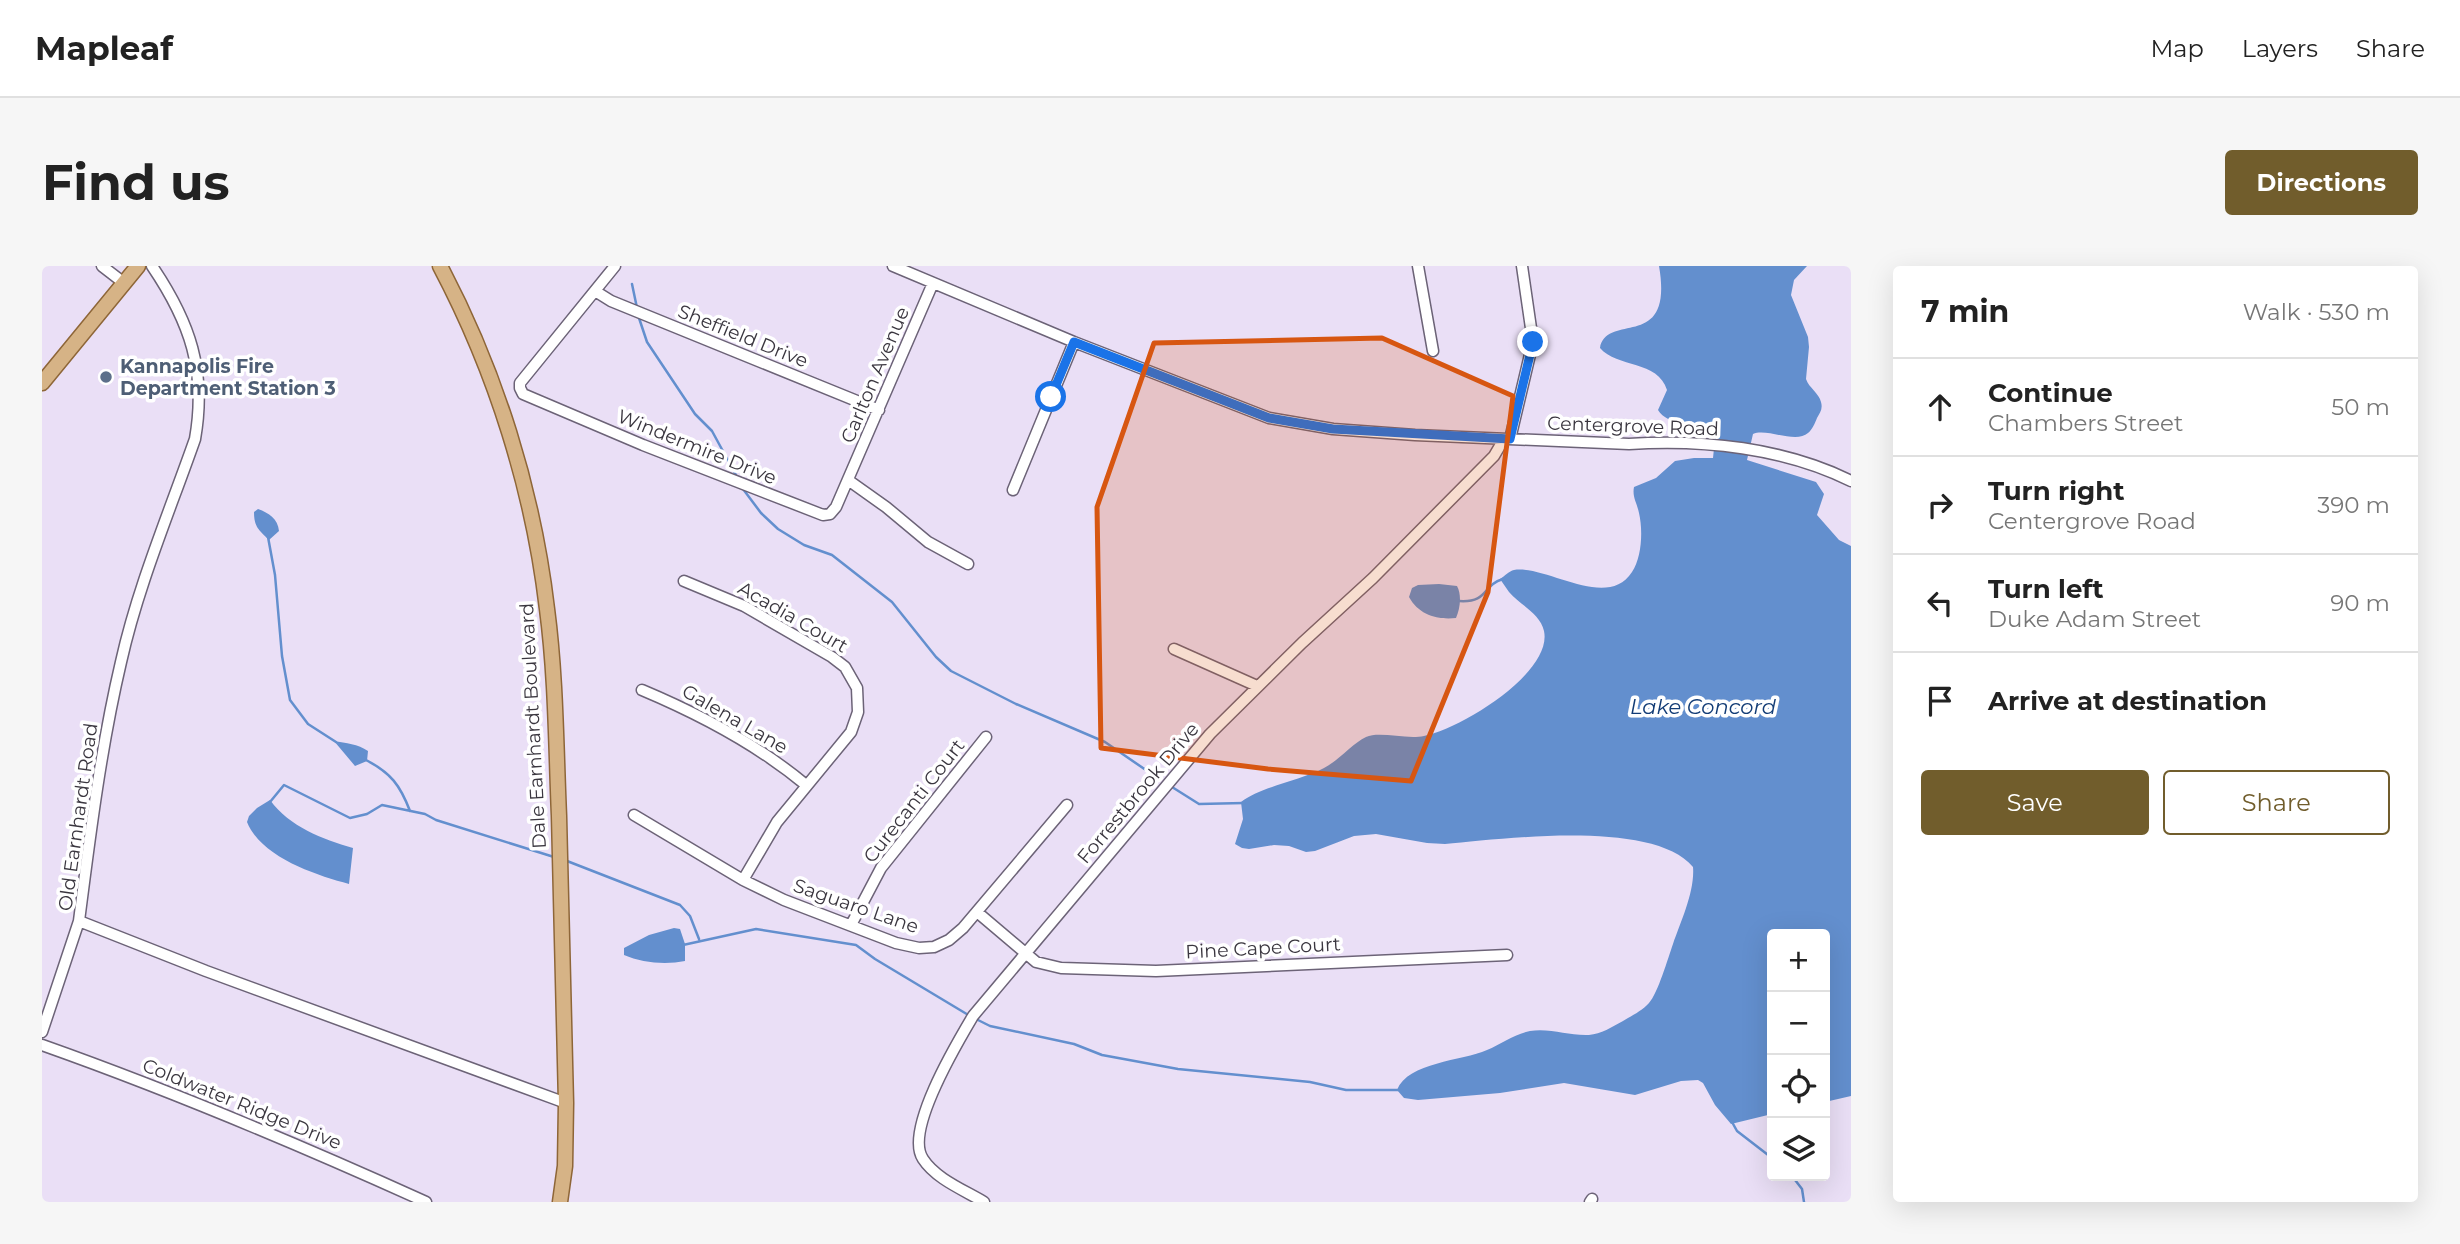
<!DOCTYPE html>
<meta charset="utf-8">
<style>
:root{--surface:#fff;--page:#f6f6f6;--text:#222;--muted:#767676;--line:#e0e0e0;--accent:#715d2c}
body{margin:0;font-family:Montserrat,sans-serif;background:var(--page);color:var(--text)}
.controls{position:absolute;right:21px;bottom:21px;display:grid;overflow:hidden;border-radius:7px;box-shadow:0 7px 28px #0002}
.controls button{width:63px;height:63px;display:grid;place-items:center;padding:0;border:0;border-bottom:2px solid var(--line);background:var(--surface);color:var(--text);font:35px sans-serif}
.stop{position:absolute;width:21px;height:21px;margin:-16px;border:5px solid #1a73e8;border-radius:50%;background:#fff}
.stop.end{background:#1a73e8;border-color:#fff;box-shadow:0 2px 7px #0008}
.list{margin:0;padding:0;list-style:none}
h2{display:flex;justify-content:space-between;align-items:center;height:91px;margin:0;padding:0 28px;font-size:30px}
h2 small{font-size:23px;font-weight:400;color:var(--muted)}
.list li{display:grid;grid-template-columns:46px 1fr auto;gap:21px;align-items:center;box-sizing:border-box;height:98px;padding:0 28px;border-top:2px solid var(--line)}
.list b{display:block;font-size:26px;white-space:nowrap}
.list p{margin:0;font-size:23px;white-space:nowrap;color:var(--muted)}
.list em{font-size:23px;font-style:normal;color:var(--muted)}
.actions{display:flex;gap:14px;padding:21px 28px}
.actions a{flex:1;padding:16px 0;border:2px solid var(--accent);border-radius:7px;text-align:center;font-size:24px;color:var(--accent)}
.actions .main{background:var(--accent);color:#fff}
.icon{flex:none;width:38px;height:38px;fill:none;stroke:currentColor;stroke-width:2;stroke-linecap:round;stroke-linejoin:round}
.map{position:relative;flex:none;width:1809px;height:936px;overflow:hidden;border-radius:7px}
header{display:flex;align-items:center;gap:42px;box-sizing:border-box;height:98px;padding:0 35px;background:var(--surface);border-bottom:2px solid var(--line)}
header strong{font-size:33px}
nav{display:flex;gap:38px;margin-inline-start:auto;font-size:24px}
.intro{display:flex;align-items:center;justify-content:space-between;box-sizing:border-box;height:168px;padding:0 42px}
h1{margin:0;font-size:49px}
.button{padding:18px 32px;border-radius:7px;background:var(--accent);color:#fff;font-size:24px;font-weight:700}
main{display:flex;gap:42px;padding:0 42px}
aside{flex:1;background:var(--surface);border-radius:7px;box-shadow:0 7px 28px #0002}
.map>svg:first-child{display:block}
.water{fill:#638fce}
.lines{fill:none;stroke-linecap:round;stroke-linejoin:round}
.stream{stroke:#638fce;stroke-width:2.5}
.minor-casing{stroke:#6c6377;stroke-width:13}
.major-casing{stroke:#8e6638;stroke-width:17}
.minor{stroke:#fff;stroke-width:10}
.major{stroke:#d6b386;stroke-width:14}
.route{stroke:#1a73e8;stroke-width:9}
.marked{fill:#d75611;fill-opacity:0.2;stroke:#d75611;stroke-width:5;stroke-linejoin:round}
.service-dot{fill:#5c6f8a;stroke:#fff;stroke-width:2.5}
.labels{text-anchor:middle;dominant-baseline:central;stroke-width:7;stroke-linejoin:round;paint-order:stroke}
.street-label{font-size:19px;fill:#3a363f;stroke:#fff}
.service-label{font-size:19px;font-weight:bold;fill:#4e5e75;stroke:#fff;text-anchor:start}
.water-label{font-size:21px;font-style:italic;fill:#123c76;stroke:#fff}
</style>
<header>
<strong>Mapleaf</strong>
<nav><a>Map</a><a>Layers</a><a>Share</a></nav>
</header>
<div class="intro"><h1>Find us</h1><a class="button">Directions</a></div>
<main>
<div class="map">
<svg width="1809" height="936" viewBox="0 0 1809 936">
<rect width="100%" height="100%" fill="#eadff6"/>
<path class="water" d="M1617 0H1765L1752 14 1749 29 1766 71 1767 81 1764 113C1767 122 1777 127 1779 136 1781 143 1778 147 1775 152 1773 157 1770 164 1766 167 1754 178 1725 162 1711 168L1705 194 1774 216 1782 228 1775 249 1797 274 1809 280V830L1783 836V668H1730V848L1689 858 1673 839 1661 817 1656 814 1639 815 1593 829 1522 817 1458 827 1376 834 1362 832 1355 824C1366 796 1420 795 1445 784 1459 778 1472 768 1488 765 1509 762 1527 770 1547 769 1559 768 1570 761 1581 755 1589 750 1600 745 1607 737 1616 727 1626 692 1631 678 1639 655 1653 625 1651 601 1611 553 1460 573 1403 578L1385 577 1334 568 1312 570 1273 585 1264 586 1247 580 1232 579 1207 583 1200 582 1193 578 1201 553 1199 536C1218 521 1257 515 1282 502 1296 495 1311 477 1324 471 1338 465 1365 474 1382 470 1417 464 1511 407 1502 365 1498 347 1478 339 1467 326 1464 322 1461 317 1458 313 1463 310 1467 305 1472 304 1505 299 1565 345 1590 306 1600 291 1601 264 1597 247 1595 237 1590 231 1592 221L1614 212 1633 195 1652 192H1671L1674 163C1658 159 1625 160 1616 144L1625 124C1616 94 1575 102 1558 82 1565 45 1632 87 1617 0Z
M216 243C227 247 236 253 237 265L227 274C217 264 212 261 212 246Z
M1397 318 1415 320C1420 329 1418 343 1414 352 1395 354 1377 349 1367 331L1370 322 1376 319Z
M292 475C304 477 316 478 326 485L325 495 313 500Z
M228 534C248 561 280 573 311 582L307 618C273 609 219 591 205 556L207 550 215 542Z
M632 662 638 663 643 678V695C624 699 600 697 582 689V682L607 669Z"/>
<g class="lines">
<path class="stream" d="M590 18 595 42
M596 49 605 76 653 148 670 165 695 211
M701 223 719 247 736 263 762 279 790 289 850 336 894 391 909 405 974 438 1063 476 1117 513
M226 271 233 309 240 390 248 434 266 458 294 476
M1417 335C1447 337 1440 319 1461 313
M324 494C349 507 358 519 368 545
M1130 521 1157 538 1202 537
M228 536 242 519 308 552 325 548 340 539 383 548 394 554 512 591
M525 595 638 639 648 650 657 673
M641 679 714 663 814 679 833 693 928 750
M934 753 948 760 1032 778 1060 789 1136 803 1268 816 1304 824H1356
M1690 856 1695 865 1730 892
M1750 910 1760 923 1762 936"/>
<g class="minor-casing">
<path id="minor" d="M60 0 82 17
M110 0C148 56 165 105 153 173 127 247 96 320 79 396 59 481 48 569 37 655L164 705 524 837
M573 0 478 117V122L481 128 601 179 781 249 788 248 794 241 891 17
M851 0 1032 76 1227 152 1291 163 1373 169 1587 178C1660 173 1743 182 1809 215
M1376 0 1391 85
M553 25 569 35 837 144
M1468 173 1491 76 1480 0
M806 214 844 241 886 276 926 298
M971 224 1032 76
M642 315 702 340 790 391 803 401 815 422 816 446 809 466 735 556 701 614
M1132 383 1215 420
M600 424C657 448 716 479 764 519
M592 549 701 614 742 634 854 677 877 682 892 681 907 674 921 662 1025 539
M935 646 994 696 1019 702 1114 705 1465 689
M809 659 839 602 944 471
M0 766 37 655
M0 779C130 825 258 879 384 936
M942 936C922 924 894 913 881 893 862 865 915 777 931 750L1168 468 1260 377 1331 312 1452 190 1462 173
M1548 936 1550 933"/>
</g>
<g class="major-casing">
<path id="major" d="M398 0C454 106 491 224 505 343 514 411 514 481 517 550 520 645 522 741 524 837L523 900 518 936
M0 117 96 0"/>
</g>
<use href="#minor" class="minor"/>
<use href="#major" class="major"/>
</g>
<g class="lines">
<path class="route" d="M1009 131 1032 76 1227 152 1291 163 1468 173 1491 76"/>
</g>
<path class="marked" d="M1340 72 1471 130 1446 326 1369 515 1226 503 1059 482 1055 241 1112 77Z"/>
<circle class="service-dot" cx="64" cy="111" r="7"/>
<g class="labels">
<g class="street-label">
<text transform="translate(701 70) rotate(22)">Sheffield Drive</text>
<text transform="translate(833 109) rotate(-67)">Carlton Avenue</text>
<text transform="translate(1591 160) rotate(2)">Centergrove Road</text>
<text transform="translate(655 181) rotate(22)">Windermire Drive</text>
<text transform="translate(751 351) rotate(30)">Acadia Court</text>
<text transform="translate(693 453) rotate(30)">Galena Lane</text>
<text transform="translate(491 460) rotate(-93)">Dale Earnhardt Boulevard</text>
<text transform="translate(1096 527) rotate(-50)">Forrestbrook Drive</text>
<text transform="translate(872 535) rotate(-52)">Curecanti Court</text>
<text transform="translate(36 551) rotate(-82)">Old Earnhardt Road</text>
<text transform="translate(814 640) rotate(19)">Saguaro Lane</text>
<text transform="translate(1221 682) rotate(-3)">Pine Cape Court</text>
<text transform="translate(200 838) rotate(22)">Coldwater Ridge Drive</text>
</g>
<g class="service-label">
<text x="78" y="100">Kannapolis Fire<tspan x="78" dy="22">Department Station 3</tspan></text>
</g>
<g class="water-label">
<text x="1661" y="440">Lake Concord</text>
</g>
</g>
</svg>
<div class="controls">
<button>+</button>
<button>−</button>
<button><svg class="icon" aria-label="locate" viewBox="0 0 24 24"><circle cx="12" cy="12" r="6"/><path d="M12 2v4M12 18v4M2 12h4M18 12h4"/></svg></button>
<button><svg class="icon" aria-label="layers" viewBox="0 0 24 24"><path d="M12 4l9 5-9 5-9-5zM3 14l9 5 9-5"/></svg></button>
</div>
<div class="stop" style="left:1009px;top:131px"></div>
<div class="stop end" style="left:1491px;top:76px"></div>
</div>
<aside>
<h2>7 min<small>Walk · 530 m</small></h2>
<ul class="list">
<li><svg class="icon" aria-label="ahead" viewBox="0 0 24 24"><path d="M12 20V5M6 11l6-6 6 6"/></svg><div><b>Continue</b><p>Chambers Street</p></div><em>50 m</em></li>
<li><svg class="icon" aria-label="right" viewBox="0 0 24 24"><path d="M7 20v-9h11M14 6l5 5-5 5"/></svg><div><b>Turn right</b><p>Centergrove Road</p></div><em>390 m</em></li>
<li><svg class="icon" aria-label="left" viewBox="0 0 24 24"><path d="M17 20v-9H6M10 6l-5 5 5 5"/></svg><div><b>Turn left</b><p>Duke Adam Street</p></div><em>90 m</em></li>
<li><svg class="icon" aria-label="arrive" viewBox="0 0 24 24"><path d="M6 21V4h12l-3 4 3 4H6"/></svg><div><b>Arrive at destination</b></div></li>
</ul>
<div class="actions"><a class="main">Save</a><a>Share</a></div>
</aside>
</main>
